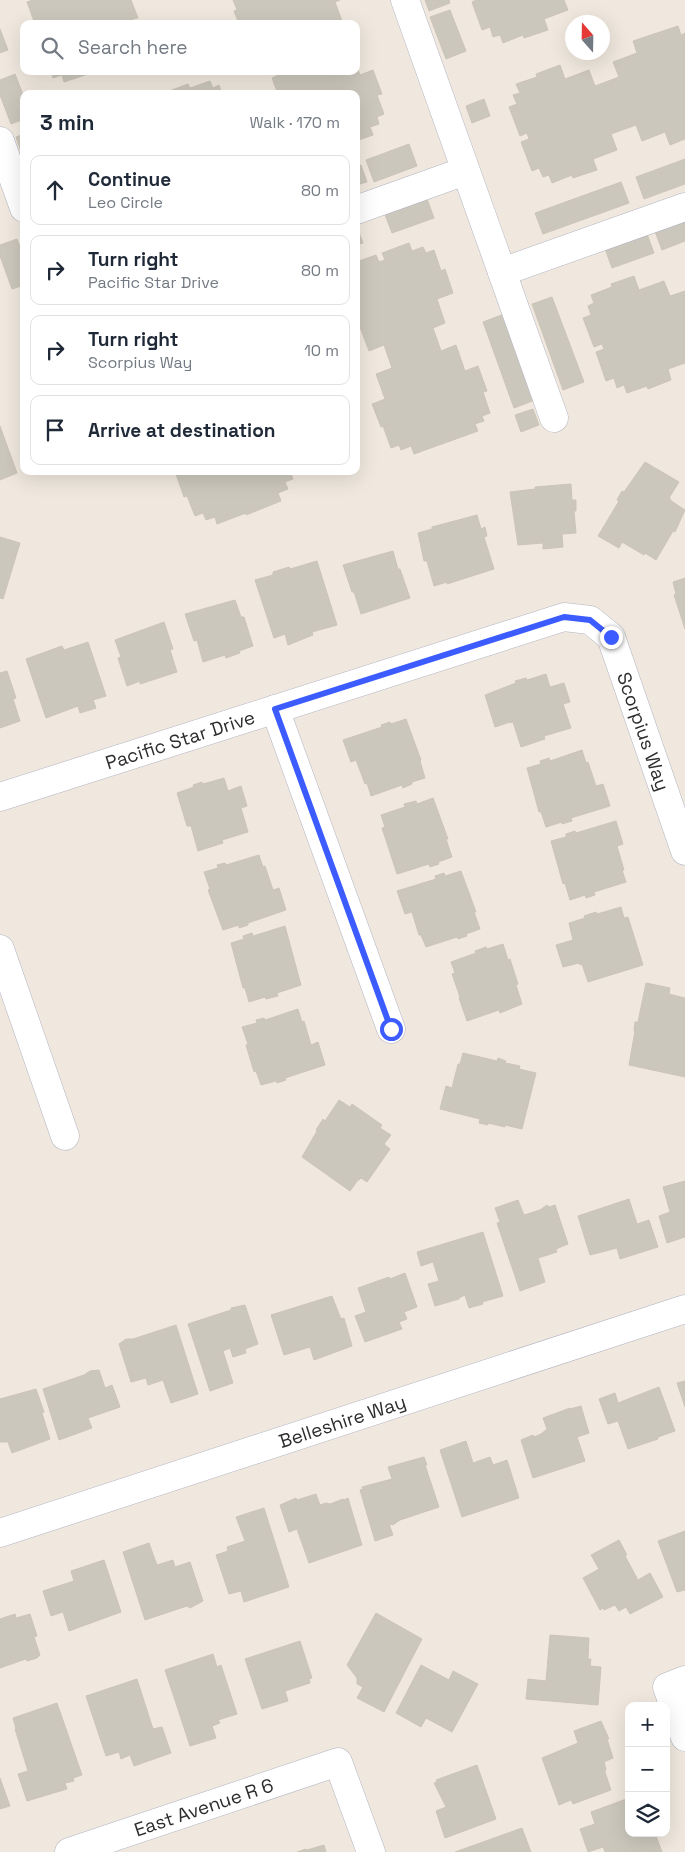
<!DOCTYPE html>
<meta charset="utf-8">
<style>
:root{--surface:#fff;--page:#f6f6f7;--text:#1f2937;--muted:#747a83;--line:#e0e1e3}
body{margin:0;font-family:"Space Grotesk",sans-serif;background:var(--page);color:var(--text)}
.controls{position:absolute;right:15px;bottom:15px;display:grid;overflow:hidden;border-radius:10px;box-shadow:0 5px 20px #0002}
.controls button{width:45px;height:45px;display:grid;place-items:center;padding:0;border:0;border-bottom:1px solid var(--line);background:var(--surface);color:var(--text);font:25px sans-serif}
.compass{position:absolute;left:565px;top:15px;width:45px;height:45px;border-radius:50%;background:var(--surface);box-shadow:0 5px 20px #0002;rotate:340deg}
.stop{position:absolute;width:15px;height:15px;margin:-11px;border:4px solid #3c5cff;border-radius:50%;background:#fff}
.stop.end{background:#3c5cff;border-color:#fff;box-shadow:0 1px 5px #0008}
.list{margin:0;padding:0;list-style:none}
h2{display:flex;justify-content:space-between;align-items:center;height:65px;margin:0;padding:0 20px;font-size:21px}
h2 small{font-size:16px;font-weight:400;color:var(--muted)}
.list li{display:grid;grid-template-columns:32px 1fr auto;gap:15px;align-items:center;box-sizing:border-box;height:70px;margin:0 10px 10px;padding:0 10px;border:1px solid var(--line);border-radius:10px}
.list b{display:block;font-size:19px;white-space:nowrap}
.list p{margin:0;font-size:16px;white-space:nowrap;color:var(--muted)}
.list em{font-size:16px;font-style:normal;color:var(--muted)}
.icon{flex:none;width:28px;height:28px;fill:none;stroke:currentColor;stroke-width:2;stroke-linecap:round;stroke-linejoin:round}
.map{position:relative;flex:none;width:685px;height:1852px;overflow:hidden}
.search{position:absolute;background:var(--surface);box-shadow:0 5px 20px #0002;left:20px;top:20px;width:340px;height:55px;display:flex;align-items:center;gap:12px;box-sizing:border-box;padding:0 18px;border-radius:10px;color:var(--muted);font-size:19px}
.panel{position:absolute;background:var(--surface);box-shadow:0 5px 20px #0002;left:20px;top:90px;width:340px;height:385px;border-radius:10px}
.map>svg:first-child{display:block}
.building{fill:#cbc7bc;stroke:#ccc5b7}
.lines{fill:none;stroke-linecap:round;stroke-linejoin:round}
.minor-casing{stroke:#b2b4c2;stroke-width:29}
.minor{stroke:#fff;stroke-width:28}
.route{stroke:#3c5cff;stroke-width:6}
.labels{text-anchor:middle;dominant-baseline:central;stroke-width:4;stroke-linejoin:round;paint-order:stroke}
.street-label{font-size:19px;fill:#2d2d2d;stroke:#fff}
</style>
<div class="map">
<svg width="685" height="1852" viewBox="0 0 685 1852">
<rect width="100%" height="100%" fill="#f0e8de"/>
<path class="building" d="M33 0H131L138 18 133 19 134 24H35L27 2Z
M233 0H340L335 2 343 24H239L234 11 237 10Z
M425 0H449L450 3 429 11Z
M476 0H564L568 10 544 19 548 30 524 38 523 35 503 43 500 35 493 37 490 27 482 30 472 2Z
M450 10 466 51 446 59 430 17Z
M678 26 681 35 685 33V139L670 145 665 132 642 141 636 125 611 134 617 150 593 159 597 170 573 178 572 175 552 183 549 175 543 177 539 168 532 171 521 142 529 139 527 133 520 136 509 107 517 104 513 95 520 93 516 84 537 77 536 74 560 65 565 79 589 70 595 86 619 77 613 62 637 53 633 41Z
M0 29 8 50 0 53Z
M356 65 360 75 373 70 382 94 377 95 384 114 377 117 379 124 370 127 373 135 356 141V94H278L272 78 286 71H356Z
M41 71H94V72L64 82 62 75 53 78 51 72 42 75Z
M15 74 24 97V119L11 124 0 95V80Z
M210 81 213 88 219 85 222 94 164 93 188 84 190 88Z
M484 99 490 116 472 123 466 106Z
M24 134V154L22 155 16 137Z
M409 144 417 166 374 182 366 160Z
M685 159V184L644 199 636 177Z
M361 165 367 182 356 185V167Z
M621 182 629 203 543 234 535 213Z
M426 196 434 218 392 233 384 212Z
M685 218V241L662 250 654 229Z
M356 225 363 243 356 245Z
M646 231 654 253 612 268 604 246Z
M17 239 24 257V285L12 289 0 256V245Z
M409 243 412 251 423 247 426 253 434 250 441 271 445 269 453 293 437 299 445 323 433 328 441 351 456 345 465 371 478 366 487 391 483 392 490 413 482 416 484 421 475 424 478 431 414 454 411 446 401 450 399 445 391 448 383 426 381 427 372 404 385 399 376 374 392 368 384 345 369 351 360 327 356 329V262L376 255 379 262 385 260 382 253Z
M634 276 639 290 664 281 670 296 685 291V363L668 369 671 380 648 389 647 386 627 393 624 385 617 388 614 378 606 381 596 352 604 349 602 344 594 347 583 318 591 315 588 306 594 303 591 295 612 287 611 284Z
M552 297 584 382 563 390 532 304Z
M504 314 535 400 514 408 483 322Z
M533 409 539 425 521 432 515 415Z
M0 426 17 473 0 480Z
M645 462 679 482 669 498 671 499 670 500 685 510 675 532 673 531 656 560 645 553 644 555 622 542 619 548 598 536 619 501 617 500 622 491 624 492Z
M183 471H290L293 479 285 482 288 489 278 493 281 501 246 515V513L217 524 215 517 206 520 203 513 195 516 187 496 184 497 176 474Z
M571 484 572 500H576V511H574L576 533 562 534 563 547 543 549V543L518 545 510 492 535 489V487Z
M477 515 481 529 485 527 487 536 484 537 494 569 447 584V582L434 586 427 561H424L418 533 432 529V527Z
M0 537 20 543 3 599 0 598Z
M393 551 398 569H400L410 598 361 614 354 592H352L343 565Z
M317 561 337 625 312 632 313 635 288 645 285 634 274 638 255 580 273 575V572L289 567 290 569Z
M685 578V629L674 595 676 594 673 582Z
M235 600 241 617H244L253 646 239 651 240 653 226 658 225 655 203 662 197 640 194 641 185 614Z
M164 622 173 649 170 650 177 672 140 684V681L127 686 118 658 121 657 115 640Z
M88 642 106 696 93 700 96 708 80 713 78 706 46 718 26 659 62 646 64 650Z
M7 671 16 698 13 699 20 721 0 728V673Z
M546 674 550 687 564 683 570 702 563 704 571 728 544 736 545 739 521 747 513 722 511 723 510 722 495 727 485 695 516 683 515 681 526 678 527 680Z
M406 719 421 760 420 761 425 778 412 782V784L403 788 402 785 371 796 367 783 365 784 356 760 351 762 343 740 382 727 381 725 390 722 391 724Z
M582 750 586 763 588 762 596 786 603 784 610 806 571 818 572 821 562 824V822L546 827 541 812H539L527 768 541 764 540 761 549 758 550 761Z
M224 778 228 791 241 786 247 806 241 808 248 832 222 840 223 843 198 851 191 826H187L177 793 194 787 193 785 202 782 203 784Z
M433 798 448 839H446L452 857 438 862 439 864 430 867 429 864 397 874 382 828 385 827 381 815 405 807 404 804 416 801 417 804Z
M616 821 623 844 617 846 624 870H622L626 882 594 892 595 895 586 898 585 895 570 900 565 883 563 884 551 841 566 837V834L575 831 576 833Z
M259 855 263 867 265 866 273 890 279 888 286 910 248 923V925L239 928V925L223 930 208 890 210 889 204 872 218 868 217 865 225 863 226 865Z
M461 871 476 912H474L480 929 466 934 467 936 458 939 457 937 426 947 421 935H419L412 912 405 914 397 891 436 879 435 876 444 873 445 876Z
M621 907 624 918 628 917 643 965 588 982 582 964 580 965 579 963 563 967 556 945 573 940 569 923 585 918 584 916 596 912 597 914Z
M285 926 301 985 277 993 278 996 266 999 265 997 249 1002 245 988H243L231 943 244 939 243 936 252 933 253 936Z
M503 944 508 960 510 959 518 984 516 985 522 1004 500 1013 499 1010 467 1021 459 998 460 997 452 974 455 973 451 962 476 953 475 951 486 947 487 949Z
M646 983 670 988 669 994 685 998V1077L629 1065 635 1031H634L635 1022H638Z
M298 1009 302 1022 304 1021 311 1045 318 1042 325 1065 285 1078 286 1080 277 1083 276 1081 261 1085 256 1071 254 1072 246 1045 248 1044 242 1027 257 1023 256 1020 264 1018 265 1020Z
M463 1053 497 1061 498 1058 506 1061 505 1063 520 1066 519 1069 536 1073 522 1129 505 1125V1127L488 1123V1125L479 1123 480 1119 440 1109 446 1086 452 1088 458 1064H460Z
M339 1100 350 1107 352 1104 382 1125 380 1128 391 1135 384 1144 390 1149 367 1182 361 1178 359 1180H358L350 1191 302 1157 317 1131 316 1130 323 1119 325 1121Z
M685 1181V1237L667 1243 659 1216 670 1212 663 1187Z
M629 1199 637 1224 649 1220 658 1247 620 1259 617 1248 590 1255 578 1216Z
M518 1200 524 1215 540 1210 547 1205 549 1207 555 1205 568 1244 556 1249 557 1252 538 1258 545 1282 520 1291 497 1223 500 1222 495 1208Z
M483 1232 503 1296 482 1302 483 1304 469 1308 465 1295 459 1298V1299L435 1306 428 1284 439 1281 433 1262 421 1266 417 1252Z
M405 1273 417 1307 404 1312 407 1319 399 1322 402 1329 365 1342 355 1316 366 1312 358 1288 389 1277 390 1279Z
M332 1296 341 1319 344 1318 352 1346 314 1360 310 1347 284 1355 271 1315Z
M245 1305 258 1344 245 1349 246 1353 233 1357 230 1348 223 1351 233 1383 210 1391 188 1324 231 1310V1308Z
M176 1325 198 1394 171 1403 163 1380 148 1385 146 1378 131 1382 119 1344 126 1339H133Z
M99 1370 105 1388 112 1385 120 1407 88 1418 92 1428 59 1440 43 1389 84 1375 90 1371Z
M685 1381V1407L677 1383Z
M659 1387 675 1431 658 1437V1439L628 1449 618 1421 608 1424 599 1399 615 1393 618 1403Z
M36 1389 44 1412 42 1413 50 1439 12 1453 8 1442H0V1399Z
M581 1406 589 1433 577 1437 585 1461 533 1478 521 1440 533 1435 534 1437 541 1434 547 1429 543 1418 570 1408V1409Z
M466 1441 473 1463 490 1457 493 1465 507 1460 519 1498 462 1517 440 1450Z
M424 1457 427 1465H425L439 1507 400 1520 393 1525 389 1524 393 1535 375 1541 360 1490 363 1489 362 1487 392 1479 388 1467Z
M316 1494 320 1505 326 1503 330 1504 343 1499 344 1500 348 1498 362 1545 309 1563 297 1529 289 1532 280 1505 296 1498 297 1500Z
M264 1508 289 1587 244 1602 241 1591 229 1594 216 1555 228 1551 227 1547 245 1541 236 1517Z
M685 1531V1590L677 1592 658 1541Z
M619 1540 627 1555 625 1556 638 1580 650 1573 663 1597 630 1614 626 1607 619 1611 615 1605 604 1610 603 1608 600 1610 583 1578 599 1569 591 1555Z
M149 1543 157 1565 173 1560 175 1567 190 1562 203 1601 190 1608 187 1606 145 1620 123 1552Z
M104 1560 121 1612 69 1631 63 1612 51 1616 43 1591 74 1581 71 1571Z
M376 1613 422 1639 384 1712 357 1698 363 1687 357 1684V1678L347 1665Z
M15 1614 16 1618 30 1614 37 1636 34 1637 40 1655 37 1658 27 1661 26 1659 0 1668V1619Z
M550 1635 589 1638 588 1659H591L590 1666 601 1667 598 1705 526 1699 528 1679 546 1681Z
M300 1641 312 1678 309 1679 310 1683 285 1691 288 1701 262 1709 245 1659Z
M213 1654 217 1667 221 1665 237 1714 218 1720 220 1723 212 1726 216 1738 190 1746 165 1670Z
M421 1665 449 1680 453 1671 478 1684 452 1732 426 1718 421 1727 396 1713Z
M137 1679 153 1729 162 1727 171 1753 134 1766 130 1755 121 1759 119 1752 106 1756 86 1696Z
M57 1703 82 1775 73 1778 74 1781 65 1783 67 1789 27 1801 18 1774 28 1771 15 1729H16L13 1718Z
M601 1721 609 1739H607L613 1758 604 1762 606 1769 605 1772 611 1790 573 1804 571 1800 559 1805 542 1758 578 1743 574 1731Z
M477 1765 496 1819 445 1838 436 1811 446 1807 434 1783 437 1782 436 1780Z
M0 1778 10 1806 0 1809Z
M629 1798V1833H655L662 1852H605L603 1847 588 1852 580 1829 595 1824 591 1812Z
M522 1828 531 1852H455Z
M324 1845 326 1852H297L306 1849 307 1850Z"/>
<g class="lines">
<g class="minor-casing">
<g id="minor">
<path d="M405 0 554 418"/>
<path d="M0 141 24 208"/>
<path d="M356 210 465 171"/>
<path d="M502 272 685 207"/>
<path d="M275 709 391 1029"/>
<path id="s1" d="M0 797 564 617 590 620 611 637 685 851"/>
<path d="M0 949 65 1136"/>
<path id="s2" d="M0 1533 685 1309"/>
<path d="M685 1680 667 1687 685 1737"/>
<path id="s3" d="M69 1852 338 1762 371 1852"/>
</g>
</g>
<use href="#minor" class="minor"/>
</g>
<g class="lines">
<path class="route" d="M391 1029 275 709 564 617 590 620 611 637"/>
</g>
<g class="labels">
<g class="street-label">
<text stroke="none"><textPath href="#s1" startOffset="745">Scorpius Way</textPath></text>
<text stroke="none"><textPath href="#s1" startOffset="189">Pacific Star Drive</textPath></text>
<text stroke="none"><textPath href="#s2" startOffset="360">Belleshire Way</textPath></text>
<text stroke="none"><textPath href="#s3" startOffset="142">East Avenue R 6</textPath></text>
</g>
</g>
</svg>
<div class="controls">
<button>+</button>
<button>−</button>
<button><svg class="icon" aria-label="layers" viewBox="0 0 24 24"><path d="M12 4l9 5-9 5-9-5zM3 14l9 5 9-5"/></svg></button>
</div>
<svg class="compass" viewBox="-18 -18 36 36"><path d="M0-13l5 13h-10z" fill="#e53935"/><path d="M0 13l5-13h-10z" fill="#747a83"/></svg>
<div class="stop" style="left:391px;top:1029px"></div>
<div class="stop end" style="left:611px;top:637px"></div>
<div class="search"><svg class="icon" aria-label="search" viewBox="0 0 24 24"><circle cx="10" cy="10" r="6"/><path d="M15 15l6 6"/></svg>Search here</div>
<section class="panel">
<h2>3 min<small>Walk · 170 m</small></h2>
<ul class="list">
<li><svg class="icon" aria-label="ahead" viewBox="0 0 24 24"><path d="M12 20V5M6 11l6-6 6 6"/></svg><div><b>Continue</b><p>Leo Circle</p></div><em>80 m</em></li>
<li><svg class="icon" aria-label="right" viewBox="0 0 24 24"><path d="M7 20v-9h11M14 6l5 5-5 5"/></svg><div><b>Turn right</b><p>Pacific Star Drive</p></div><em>80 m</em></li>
<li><svg class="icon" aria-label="right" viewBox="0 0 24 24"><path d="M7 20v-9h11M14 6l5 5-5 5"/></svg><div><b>Turn right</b><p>Scorpius Way</p></div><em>10 m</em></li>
<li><svg class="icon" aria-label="arrive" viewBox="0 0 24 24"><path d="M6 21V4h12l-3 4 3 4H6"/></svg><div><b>Arrive at destination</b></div></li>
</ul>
</section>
</div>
